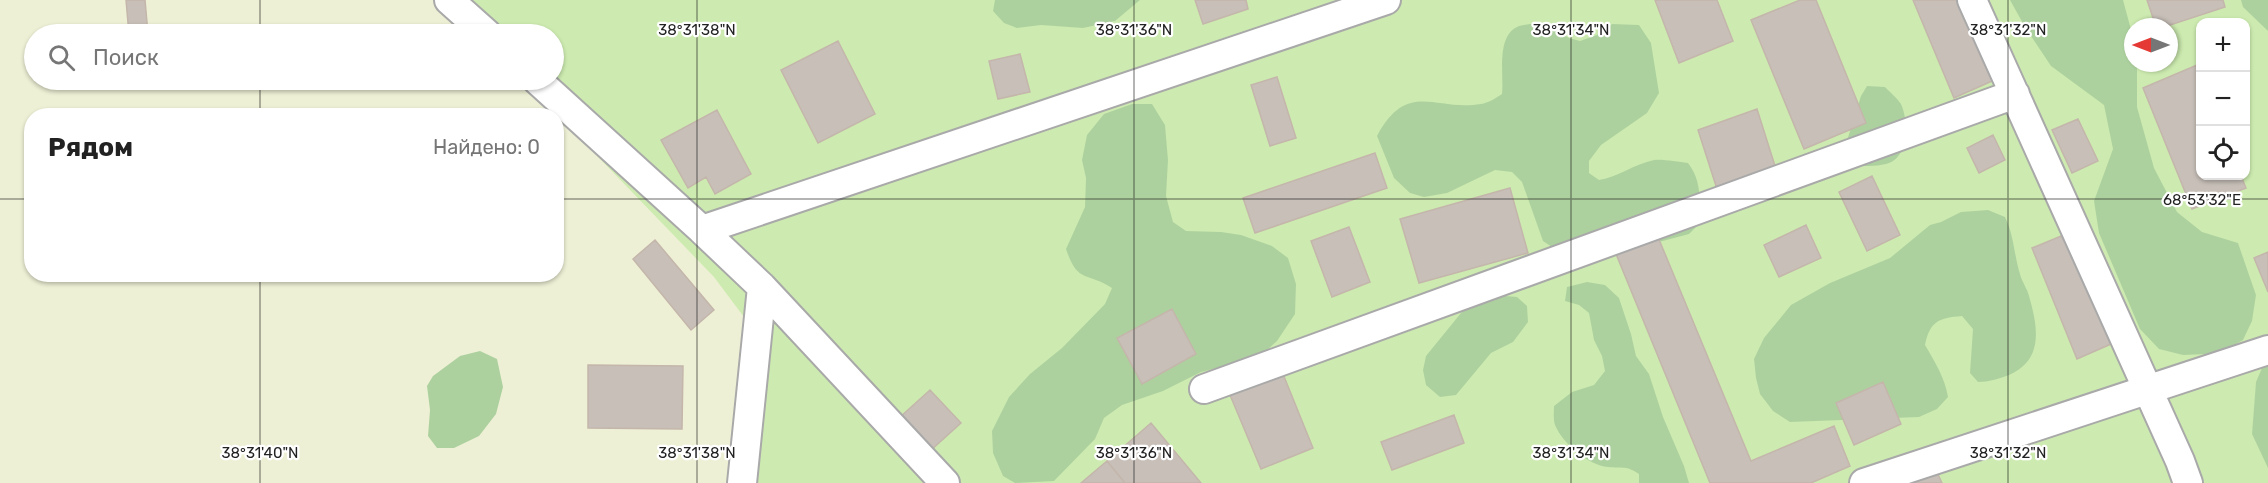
<!DOCTYPE html>
<html lang="ru">
<meta charset="utf-8">
<style>
:root{--surface:#fff;--page:#f2f2f2;--text:#222;--muted:#767676;--line:#e0e0e0}
body{margin:0;font-family:Rubik,sans-serif;background:var(--page);color:var(--text)}
.controls{position:absolute;right:18px;top:18px;display:grid;overflow:hidden;border-radius:12px;box-shadow:0 2px 4px #0004}
.controls button{width:54px;height:54px;display:grid;place-items:center;padding:0;border:0;border-bottom:2px solid var(--line);background:var(--surface);color:var(--text);font:30px sans-serif}
.compass{position:absolute;left:2124px;top:18px;width:54px;height:54px;border-radius:50%;background:var(--surface);box-shadow:0 2px 4px #0004;rotate:270deg}
.list{margin:0;padding:0;list-style:none}
h2{display:flex;justify-content:space-between;align-items:center;height:78px;margin:0;padding:0 24px;font-size:26px}
h2 small{font-size:20px;font-weight:400;color:var(--muted)}
.icon{flex:none;width:33px;height:33px;fill:none;stroke:currentColor;stroke-width:2;stroke-linecap:round;stroke-linejoin:round}
.map{position:relative;flex:none;width:2268px;height:483px;overflow:hidden}
.search{position:absolute;background:var(--surface);box-shadow:0 2px 4px #0004;left:24px;top:24px;width:540px;height:66px;display:flex;align-items:center;gap:15px;box-sizing:border-box;padding:0 21px;border-radius:33px;color:var(--muted);font-size:22px}
.panel{position:absolute;background:var(--surface);box-shadow:0 2px 4px #0004;left:24px;top:108px;width:540px;height:174px;border-radius:24px}
.map>svg:first-child{display:block}
.farmland{fill:#eef0d5;fill-rule:evenodd}
.grass{fill:#cdebb0;fill-rule:evenodd}
.forest{fill:#add19e}
.building{fill:#c7bfb8;stroke:#c4b6ab;stroke-width:1.5}
.lines{fill:none;stroke-linecap:round;stroke-linejoin:round}
.service-casing{stroke:#a9a9a9;stroke-width:32}
.service{stroke:#fff;stroke-width:28}
.ticks{fill:none;stroke:#222;stroke-width:1.5;stroke-opacity:0.45}
.ticks-label{font-size:15px;text-anchor:middle;fill:#222;stroke:#fff;stroke-width:4.5;stroke-linejoin:round;paint-order:stroke}
</style>
<div class="map">
<svg width="2268" height="483" viewBox="0 0 2268 483">
<rect width="100%" height="100%" fill="#f2efe9"/>
<path class="farmland" d="M0 0H446L480 34H34V80H524L678 237 905 483H0ZM32 116H556V274H32Z"/>
<path class="grass" d="M446 0H2268V483H753L765 345 714 277 524 80H554V34H480ZM2200 22H2246V176H2200ZM2133 27H2169V63H2133Z"/>
<path class="forest" d="M995 0H1140L1115 21 1083 28 1041 25 1017 28 1004 23 993 11Z
M2010 0H2123L2133 37V63H2137V107L2154 168 2177 212 2202 232 2238 243 2256 295 2252 321 2243 340 2225 350 2206 354 2183 355 2159 349 2140 329 2099 233 2094 201 2113 149 2104 105 2051 66 2025 27Z
M2241 0H2268V31L2243 7Z
M1541 22 1569 38 1580 41 1597 35 1612 24 1639 25 1651 43 1659 93 1647 113 1601 145 1589 161V173L1599 180C1618 177 1634 164 1654 160 1664 159 1678 162 1688 163 1703 183 1699 200 1699 224L1689 234 1591 260 1555 249 1543 241 1522 182 1512 172 1495 170 1447 193 1424 197 1410 193 1394 178 1377 136C1408 79 1435 112 1481 104 1488 103 1496 98 1502 94 1504 75 1496 37 1517 27 1524 24 1534 24 1541 22Z
M1867 86 1885 87C1890 92 1897 98 1901 104 1908 119 1909 151 1893 161 1885 166 1871 166 1861 166L1845 147 1861 96Z
M1132 104H1152L1165 125 1168 160 1166 196 1173 222 1186 231 1221 232 1241 235 1272 246 1288 258 1296 284 1295 314 1277 341 1260 356 1238 365 1220 367 1201 372 1163 391 1122 405 1104 418 1095 439 1054 481 1015 483 1003 476 993 453 992 431 1009 397 1030 374 1062 348 1105 304 1112 288C1085 271 1078 284 1066 249L1085 207 1086 178 1082 160 1087 135 1104 114Z
M1988 210 2005 217C2014 235 2014 255 2020 274 2022 282 2027 288 2029 296 2038 327 2044 360 2009 375 1998 379 1989 382 1978 382L1970 373 1973 329 1962 316C1939 318 1930 321 1925 345 1935 362 1945 378 1948 397L1937 409 1919 417 1790 422 1773 411 1760 394 1756 378 1754 359 1764 338 1791 305 1830 283 1890 258 1930 225 1941 222 1961 212Z
M1587 282 1605 285 1619 298 1631 334 1636 356 1649 374 1663 417 1684 466 1689 483H1639V474C1626 465 1623 469 1608 467 1588 465 1563 444 1555 425 1553 419 1554 411 1554 406L1572 392 1594 385 1605 371 1602 356 1594 340 1589 313 1579 305 1565 301 1567 287Z
M1495 295 1517 297 1527 306 1528 322 1513 342 1491 353 1456 395 1440 397 1426 385 1423 370 1426 356 1461 313 1475 303Z
M480 351 497 359 503 387 496 414 479 436 454 448H437L428 436 430 410 427 386 433 376 460 356Z
M2268 354V468L2252 434 2256 382Z"/>
<path class="building" d="M126 0H145L148 34H129Z
M1195 0H1246L1248 9 1203 24Z
M1655 0H1717L1733 41 1679 63Z
M1800 0H1816L1866 123 1804 149 1751 20Z
M1913 0H1957L1992 81 1954 98Z
M2147 0H2223L2225 7 2164 27H2156Z
M838 41 875 114 818 143 781 70Z
M1020 54 1030 92 998 99 989 61Z
M2197 65 2200 74V176H2241L2246 188 2192 209 2143 88Z
M1277 77 1296 138 1270 146 1251 85Z
M1757 109 1776 169 1717 189 1698 130Z
M717 110 751 174 715 194 706 177 688 188 661 140Z
M2078 119 2098 161 2072 173 2052 130Z
M1993 135 2005 160 1979 173 1967 148Z
M1375 153 1387 188 1255 233 1243 198Z
M1872 176 1900 235 1867 251 1839 192Z
M1510 188 1528 253 1419 283 1400 219Z
M1806 225 1821 258 1779 277 1764 245Z
M1349 227 1370 282 1332 297 1311 241Z
M2066 234 2111 344 2077 359 2032 248Z
M1658 237 1751 461 1834 426 1850 466 1811 483H1710L1616 254Z
M655 240 714 310 691 330 633 259Z
M2268 252V292L2254 258Z
M1172 309 1196 354 1142 384 1117 338Z
M588 365 683 366 682 429 588 428Z
M1283 374 1313 448 1261 469 1230 395Z
M1883 382 1901 424 1854 445 1836 403Z
M930 390 961 423 919 461 889 427Z
M1454 415 1464 443 1392 470 1381 442Z
M1151 423 1201 483H1125L1107 461Z
M1107 461 1125 483H1081Z
M1935 468 1942 483H1903Z"/>
<g class="lines">
<g class="service-casing">
<path id="service" d="M449 0 487 34
M1972 0 2180 461 2188 483
M537 80 702 230 1386 0
M702 230 762 287 945 483
M1204 389 2015 94
M742 483 762 287
M1864 483 2268 350"/>
</g>
<use href="#service" class="service"/>
</g>
<path class="ticks" d="M260 0V34M697 0V483M1134 0V483M1571 0V483M2008 0V483M260 80V116M0 199H32M556 199H2268M260 274V483"/>
<g class="ticks-label">
<text x="697" y="35">38°31'38"N</text>
<text x="1134" y="35">38°31'36"N</text>
<text x="1571" y="35">38°31'34"N</text>
<text x="2008" y="35">38°31'32"N</text>
<text x="2202" y="205">68°53'32"E</text>
<text x="260" y="458">38°31'40"N</text>
<text x="697" y="458">38°31'38"N</text>
<text x="1134" y="458">38°31'36"N</text>
<text x="1571" y="458">38°31'34"N</text>
<text x="2008" y="458">38°31'32"N</text>
</g>
</svg>
<div class="controls">
<button>+</button>
<button>−</button>
<button><svg class="icon" aria-label="locate" viewBox="0 0 24 24"><circle cx="12" cy="12" r="6"/><path d="M12 2v4M12 18v4M2 12h4M18 12h4"/></svg></button>
</div>
<svg class="compass" viewBox="-18 -18 36 36"><path d="M0-13l5 13h-10z" fill="#e53935"/><path d="M0 13l5-13h-10z" fill="#767676"/></svg>
<div class="search"><svg class="icon" aria-label="search" viewBox="0 0 24 24"><circle cx="10" cy="10" r="6"/><path d="M15 15l6 6"/></svg>Поиск</div>
<section class="panel">
<h2>Рядом<small>Найдено: 0</small></h2>
<ul class="list">
</ul>
</section>
</div>
